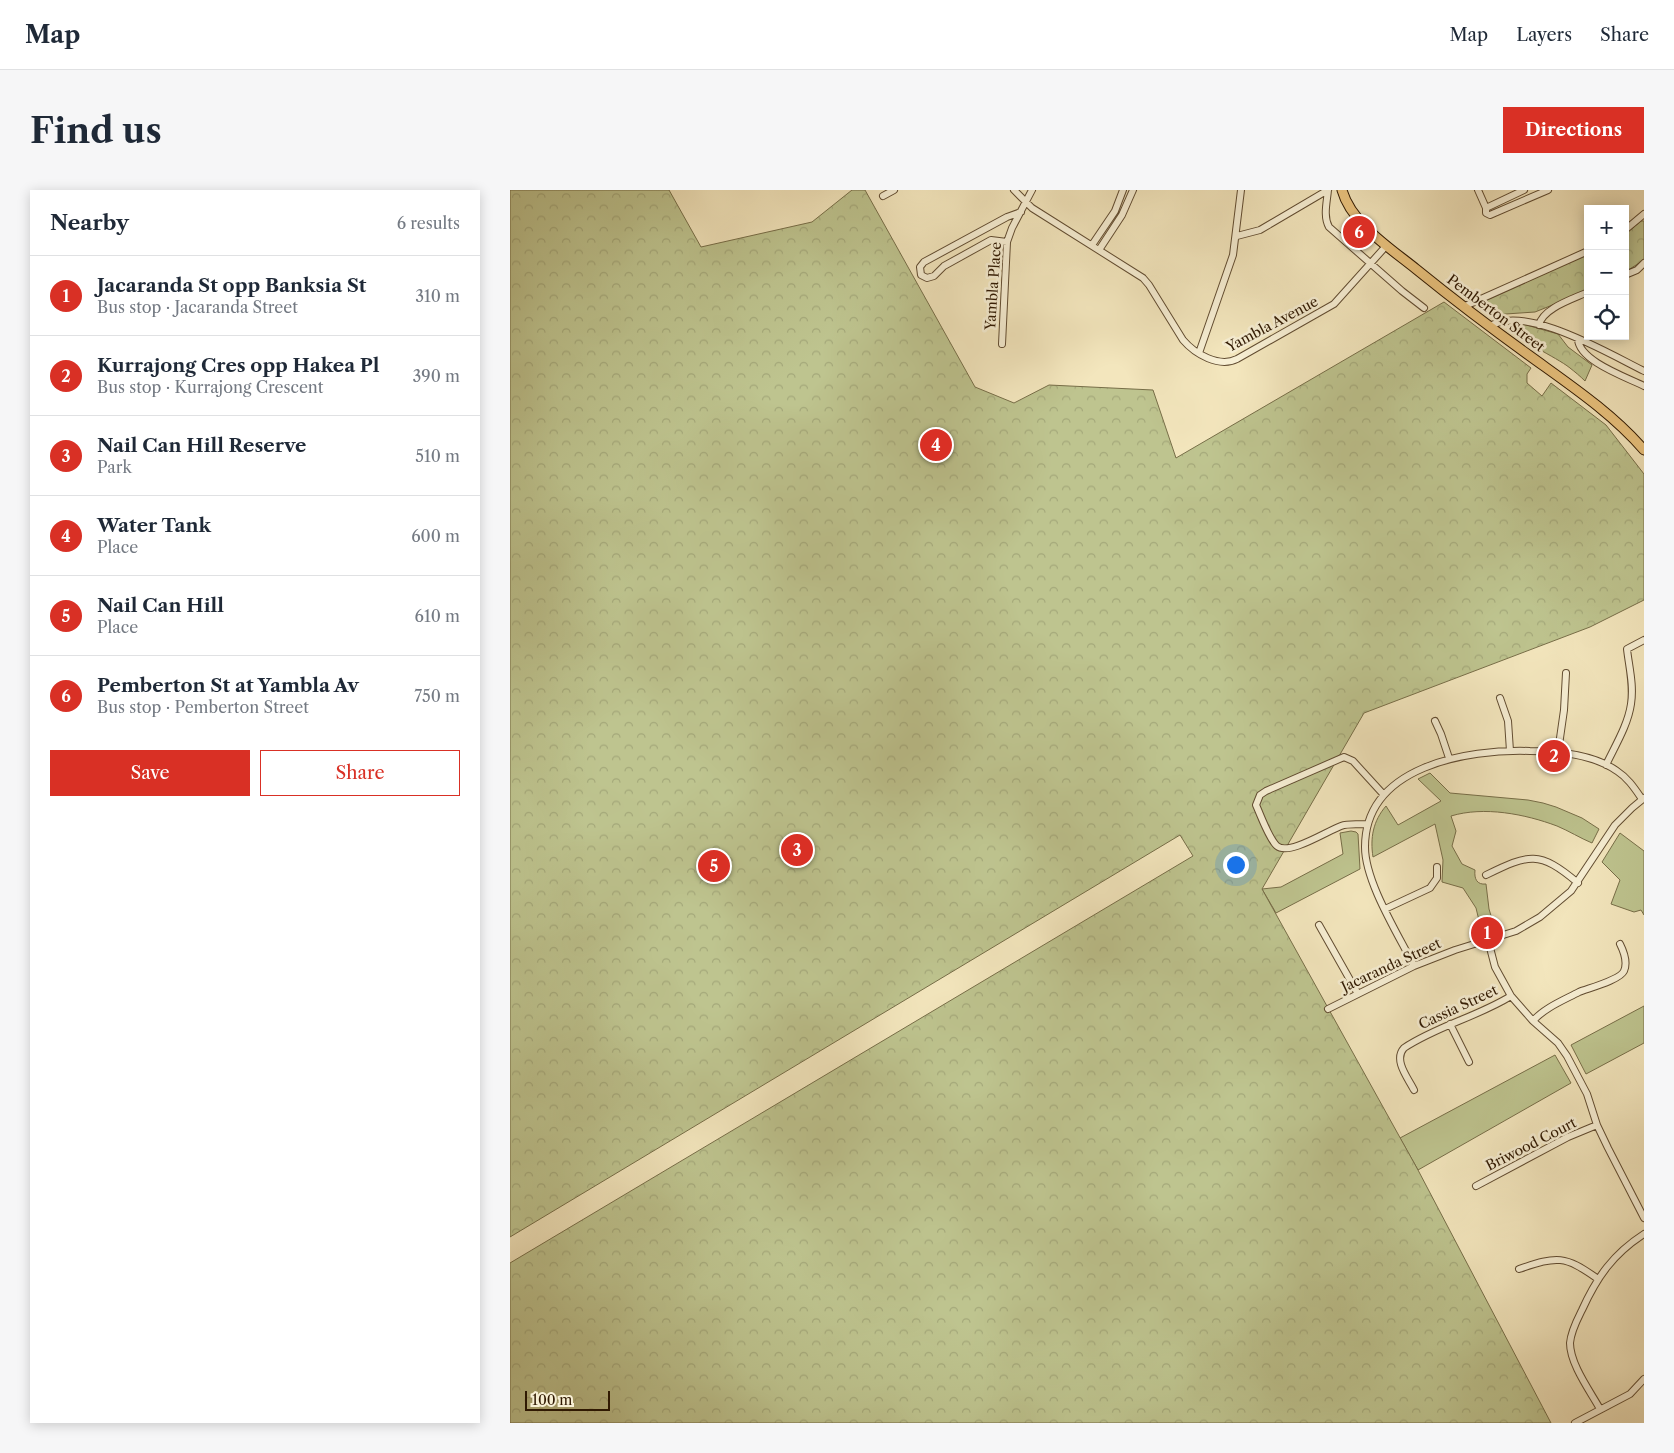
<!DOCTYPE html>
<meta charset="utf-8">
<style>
:root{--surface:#fff;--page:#f6f6f7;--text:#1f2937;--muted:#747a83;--line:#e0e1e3;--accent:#d93025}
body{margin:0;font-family:"Libre Caslon Text",serif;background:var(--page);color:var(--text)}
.controls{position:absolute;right:15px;top:15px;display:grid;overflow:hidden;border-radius:0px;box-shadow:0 2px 12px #0003}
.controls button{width:45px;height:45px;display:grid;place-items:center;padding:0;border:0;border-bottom:1px solid var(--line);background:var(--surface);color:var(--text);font:25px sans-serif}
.scale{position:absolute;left:15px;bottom:12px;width:85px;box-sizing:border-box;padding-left:5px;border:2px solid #301902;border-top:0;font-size:14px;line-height:18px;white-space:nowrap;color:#301902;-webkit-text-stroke:4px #f7efd4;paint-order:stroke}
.you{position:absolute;left:725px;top:674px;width:18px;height:18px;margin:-12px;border:4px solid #fff;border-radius:50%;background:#1a73e8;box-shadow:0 0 0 8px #1a73e833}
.badge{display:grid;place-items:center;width:32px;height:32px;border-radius:50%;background:var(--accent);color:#fff;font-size:16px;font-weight:700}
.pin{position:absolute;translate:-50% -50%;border:2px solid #fff;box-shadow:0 1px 5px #0006}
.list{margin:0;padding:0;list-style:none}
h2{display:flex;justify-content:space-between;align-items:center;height:65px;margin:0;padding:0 20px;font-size:21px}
h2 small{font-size:16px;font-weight:400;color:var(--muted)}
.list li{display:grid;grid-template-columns:32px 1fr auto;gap:15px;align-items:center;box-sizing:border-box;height:80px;padding:0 20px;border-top:1px solid var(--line)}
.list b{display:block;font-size:19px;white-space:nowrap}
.list p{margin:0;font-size:16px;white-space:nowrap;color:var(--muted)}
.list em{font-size:16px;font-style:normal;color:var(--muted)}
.actions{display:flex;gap:10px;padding:15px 20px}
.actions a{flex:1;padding:11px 0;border:1px solid var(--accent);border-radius:0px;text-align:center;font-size:18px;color:var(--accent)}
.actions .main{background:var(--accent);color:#fff}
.icon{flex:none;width:28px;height:28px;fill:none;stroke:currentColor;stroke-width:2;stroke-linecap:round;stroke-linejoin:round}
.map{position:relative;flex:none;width:1134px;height:1233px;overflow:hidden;border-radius:0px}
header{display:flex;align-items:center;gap:30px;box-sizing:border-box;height:70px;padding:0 25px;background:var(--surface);border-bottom:1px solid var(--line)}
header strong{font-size:24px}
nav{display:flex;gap:28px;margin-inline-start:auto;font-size:18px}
.intro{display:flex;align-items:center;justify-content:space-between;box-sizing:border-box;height:120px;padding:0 30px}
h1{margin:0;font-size:35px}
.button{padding:12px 22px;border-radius:0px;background:var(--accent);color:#fff;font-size:18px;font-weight:700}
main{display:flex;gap:30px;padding:0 30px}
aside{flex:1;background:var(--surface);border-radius:0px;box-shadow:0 2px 12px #0003}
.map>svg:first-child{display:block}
.green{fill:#bec48f;stroke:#776e48}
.forest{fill:url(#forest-crowns);stroke:#776e48}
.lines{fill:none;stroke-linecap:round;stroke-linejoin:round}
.minor-casing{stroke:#614c31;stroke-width:8}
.major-casing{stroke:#301902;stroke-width:11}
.minor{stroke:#f7efd4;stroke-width:6}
.major{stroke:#eac37e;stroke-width:9}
.labels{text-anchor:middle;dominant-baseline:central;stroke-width:5;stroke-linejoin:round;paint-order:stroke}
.street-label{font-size:14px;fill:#301902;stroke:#f7efd4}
</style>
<header>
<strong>Map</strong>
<nav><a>Map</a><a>Layers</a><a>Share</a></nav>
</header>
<div class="intro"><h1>Find us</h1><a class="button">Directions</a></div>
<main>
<aside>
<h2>Nearby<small>6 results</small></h2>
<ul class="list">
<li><span class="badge">1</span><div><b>Jacaranda St opp Banksia St</b><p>Bus stop · Jacaranda Street</p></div><em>310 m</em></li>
<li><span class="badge">2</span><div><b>Kurrajong Cres opp Hakea Pl</b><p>Bus stop · Kurrajong Crescent</p></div><em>390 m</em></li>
<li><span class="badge">3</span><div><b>Nail Can Hill Reserve</b><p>Park</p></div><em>510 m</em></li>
<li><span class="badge">4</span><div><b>Water Tank</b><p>Place</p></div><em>600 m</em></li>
<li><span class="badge">5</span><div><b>Nail Can Hill</b><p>Place</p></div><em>610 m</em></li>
<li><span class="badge">6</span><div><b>Pemberton St at Yambla Av</b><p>Bus stop · Pemberton Street</p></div><em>750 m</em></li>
</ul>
<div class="actions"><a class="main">Save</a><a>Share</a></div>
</aside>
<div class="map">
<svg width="1134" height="1233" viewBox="0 0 1134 1233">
<defs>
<pattern id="forest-crowns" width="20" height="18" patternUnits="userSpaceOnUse" patternTransform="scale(1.25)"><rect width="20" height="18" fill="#bec48f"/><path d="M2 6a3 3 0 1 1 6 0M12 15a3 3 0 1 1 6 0" fill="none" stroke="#a4a87a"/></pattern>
</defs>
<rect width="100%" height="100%" fill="#f3e6bd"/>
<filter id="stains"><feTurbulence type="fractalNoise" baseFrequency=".004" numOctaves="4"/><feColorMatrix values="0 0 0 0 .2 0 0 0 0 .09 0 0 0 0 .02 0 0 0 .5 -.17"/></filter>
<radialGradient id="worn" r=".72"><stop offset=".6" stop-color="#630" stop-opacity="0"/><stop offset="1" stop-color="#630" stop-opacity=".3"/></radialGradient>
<path class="green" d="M840 34 850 44 843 51 832 41Z
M920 583 940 603 1018 610 1033 613 1046 617 1072 628 1089 639 1082 653C1070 648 1059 641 1047 636 1015 624 974 616 941 626L946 641 942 656 952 674 965 680C964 689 967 695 976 694L979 719 985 739 972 743 966 718 953 698 932 692 933 670 925 634 863 667C860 648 863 631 876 616L888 635 931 611 908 589Z
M841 641 846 642 848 644 850 679 766 723 752 699 771 697 833 664 830 643Z
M1110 643 1134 661V725L1131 720 1124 722 1101 714 1110 690 1092 672Z
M1134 816V853L1076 884 1061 855Z
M1045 865 1061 893 908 980 890 948Z"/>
<path class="forest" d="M0 0H159L191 57 302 32 342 0H355L465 197 504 213 539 195 643 200 666 268 934 112 1021 178 1017 184V193L1032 206 1041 193 1096 235 1134 284V410L1080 437 854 523 752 699 908 980 1041 1233H0V1073L683 666 670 645 0 1047Z
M1131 31H1134V70L1115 82V44Z
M1078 64V100L1075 102 1025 122 981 125 968 114Z
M1006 132 1048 144 1058 157 1082 175 1075 191C1070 186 1065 182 1060 178 1045 166 1009 152 1001 136Z"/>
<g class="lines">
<g class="minor-casing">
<path id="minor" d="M504 0 522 18 633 88 639 95 673 150C685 164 709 178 727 169L824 114 877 55
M818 0C817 12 813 26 819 37L892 101 914 118
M968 0 976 18V23L980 25 1038 0
M373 6 384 0
M976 18 1014 0
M1115 40 1134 24
M727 46 750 40 818 0
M497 52 481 50 434 76 424 86 417 88 411 85 410 77 414 72 497 27 511 22
M582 55 605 21 613 0
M589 60 612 25 623 0
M1115 85 1127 80 1134 73
M953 117 1078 61
M1029 135C1033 118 1063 109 1078 102
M979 137C1013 112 1101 165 1134 181
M1068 149C1069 171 1116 187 1134 196
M492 154 497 52 502 38 522 0
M689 163 723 65 731 0
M990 508 998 531 1000 561
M925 531 931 544 939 568
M1048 562 1054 520 1056 483
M1096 575C1105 556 1118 535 1121 514 1124 495 1119 477 1117 459L1134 450
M858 634C849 635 839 633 831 636 817 641 779 666 767 656 759 649 751 626 746 615L750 605 756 601 834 567 843 571 874 605
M976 685C1019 664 1029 660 1068 693
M875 719 920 698 927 688V677
M809 735 848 804
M978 750 985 777 1001 806 1023 831 1048 853 1057 866 1077 904 1087 935 1098 958 1134 1028
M904 776C888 744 855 692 855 657 855 576 957 559 1020 561 1049 561 1083 564 1107 581 1118 588 1125 599 1132 609
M818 819 904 776 945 760 1006 741 1030 727 1061 701 1105 635 1122 618 1134 608
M1023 831C1034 818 1054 810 1069 802 1079 798 1110 790 1114 781 1118 772 1114 762 1110 754
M940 834 959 872
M904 900C898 888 883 870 894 858 927 836 967 827 1001 806
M966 996 1058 947 1087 935
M1009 1079C1048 1066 1054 1065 1088 1089
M1090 1219C1080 1201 1060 1174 1060 1153 1061 1141 1067 1130 1072 1120 1087 1087 1103 1064 1134 1044
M1065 1233 1120 1204 1134 1189"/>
</g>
<g class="major-casing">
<path id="major" d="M832 0C841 33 880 58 906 79 943 109 981 138 1020 166 1060 195 1102 223 1134 260"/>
</g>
<use href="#minor" class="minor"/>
<use href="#major" class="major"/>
</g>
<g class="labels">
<g class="street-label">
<text transform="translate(483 96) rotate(-86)">Yambla Place</text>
<text transform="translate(986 123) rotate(37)">Pemberton Street</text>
<text transform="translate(762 134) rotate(-28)">Yambla Avenue</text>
<text transform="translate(881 775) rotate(-25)">Jacaranda Street</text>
<text transform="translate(948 817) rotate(-25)">Cassia Street</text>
<text transform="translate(1021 954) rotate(-27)">Briwood Court</text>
</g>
</g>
<rect width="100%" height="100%" filter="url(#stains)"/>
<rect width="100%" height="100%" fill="url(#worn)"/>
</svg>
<div class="controls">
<button>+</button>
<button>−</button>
<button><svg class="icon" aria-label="locate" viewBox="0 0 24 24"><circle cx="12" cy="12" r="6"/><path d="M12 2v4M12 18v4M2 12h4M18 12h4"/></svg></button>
</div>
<div class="scale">100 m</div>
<div class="you"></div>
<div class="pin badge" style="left:977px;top:743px">1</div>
<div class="pin badge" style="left:1044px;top:566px">2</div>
<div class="pin badge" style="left:287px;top:660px">3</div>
<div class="pin badge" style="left:426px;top:255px">4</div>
<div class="pin badge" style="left:204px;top:676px">5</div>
<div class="pin badge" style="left:849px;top:42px">6</div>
</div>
</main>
